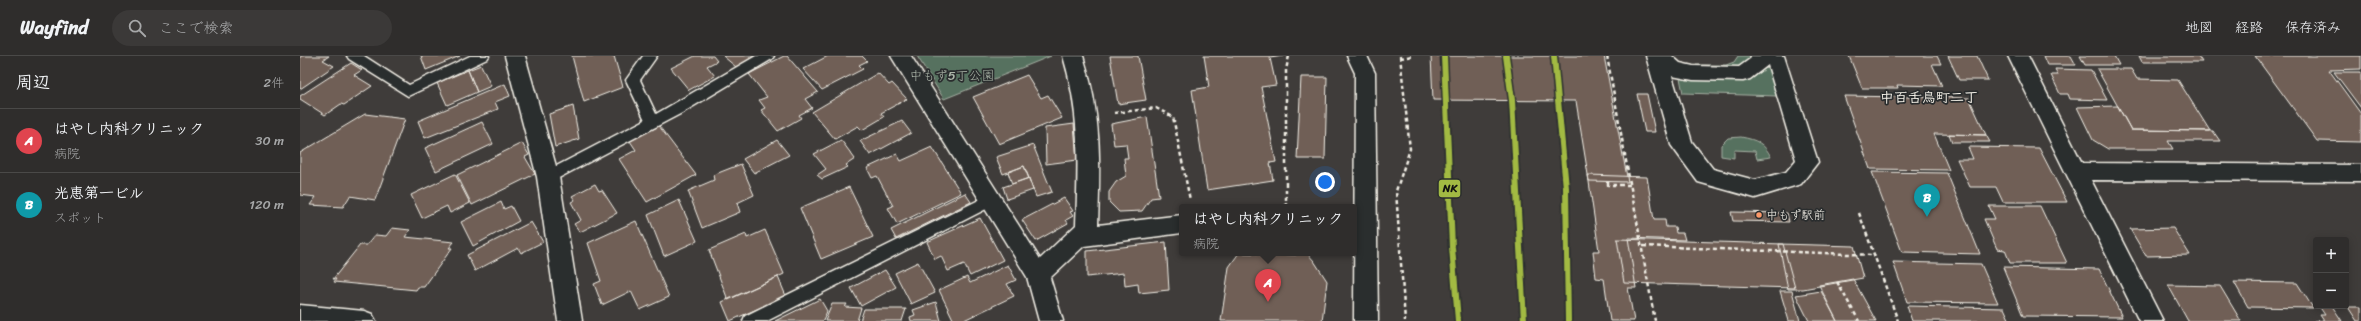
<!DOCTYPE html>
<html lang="ja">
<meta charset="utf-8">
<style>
:root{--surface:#2f2d2c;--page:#3b3938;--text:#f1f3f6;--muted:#a7a8a9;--line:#4a4948;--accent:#ea580c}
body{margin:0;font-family:Sriracha,"Klee One",sans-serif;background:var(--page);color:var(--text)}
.controls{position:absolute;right:12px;bottom:12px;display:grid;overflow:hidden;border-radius:4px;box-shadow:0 2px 10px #0003}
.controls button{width:36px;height:36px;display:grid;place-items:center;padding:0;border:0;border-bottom:1px solid var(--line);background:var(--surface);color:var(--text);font:20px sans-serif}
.you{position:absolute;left:1025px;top:126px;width:14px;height:14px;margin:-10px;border:3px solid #fff;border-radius:50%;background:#1a73e8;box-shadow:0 0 0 6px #1a73e833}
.badge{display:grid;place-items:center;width:26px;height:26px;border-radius:50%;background:var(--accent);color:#fff;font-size:13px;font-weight:700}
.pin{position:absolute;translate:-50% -33px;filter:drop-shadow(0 1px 2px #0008)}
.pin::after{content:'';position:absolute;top:21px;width:14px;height:12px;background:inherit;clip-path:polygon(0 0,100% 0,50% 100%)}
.popup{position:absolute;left:879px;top:148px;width:178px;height:52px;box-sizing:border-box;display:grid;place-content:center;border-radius:4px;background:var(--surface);filter:drop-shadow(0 1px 3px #0005);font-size:13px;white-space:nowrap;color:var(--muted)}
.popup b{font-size:15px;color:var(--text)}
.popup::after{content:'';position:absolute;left:50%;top:100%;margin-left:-8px;border:8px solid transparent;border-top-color:var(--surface)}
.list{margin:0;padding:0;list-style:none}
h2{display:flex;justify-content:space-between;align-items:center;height:52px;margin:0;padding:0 16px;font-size:17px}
h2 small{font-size:13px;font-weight:400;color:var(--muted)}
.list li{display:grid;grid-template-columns:26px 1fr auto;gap:12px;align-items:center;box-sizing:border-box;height:64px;padding:0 16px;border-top:1px solid var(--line)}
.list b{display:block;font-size:15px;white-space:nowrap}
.list p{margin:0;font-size:13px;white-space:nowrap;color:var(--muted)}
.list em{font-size:13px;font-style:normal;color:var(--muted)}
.icon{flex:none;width:22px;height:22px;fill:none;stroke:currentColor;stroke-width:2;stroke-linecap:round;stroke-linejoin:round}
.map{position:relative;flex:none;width:2061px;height:265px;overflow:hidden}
header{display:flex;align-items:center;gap:24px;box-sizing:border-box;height:56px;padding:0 20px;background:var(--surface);border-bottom:1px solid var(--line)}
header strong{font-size:19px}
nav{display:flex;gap:22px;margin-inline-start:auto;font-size:14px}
.search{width:280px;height:36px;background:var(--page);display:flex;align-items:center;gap:10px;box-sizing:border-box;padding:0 14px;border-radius:22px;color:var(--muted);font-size:15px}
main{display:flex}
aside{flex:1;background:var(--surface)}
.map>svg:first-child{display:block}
.green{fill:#57715f;stroke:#a6b1a4}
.building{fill:#705f57;stroke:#f4f1e8}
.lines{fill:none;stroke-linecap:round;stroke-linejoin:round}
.lane-casing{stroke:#f4f1e8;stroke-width:3}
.street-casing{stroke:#f4f1e8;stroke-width:3}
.secondary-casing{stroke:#f4f1e8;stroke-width:3}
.primary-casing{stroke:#f4f1e8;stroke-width:3}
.path{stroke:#f4f1e8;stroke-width:2.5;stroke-dasharray:4 3;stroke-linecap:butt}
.lane{fill:#2a2d2e;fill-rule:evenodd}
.street{fill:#2a2d2e;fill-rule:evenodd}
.secondary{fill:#2a2d2e;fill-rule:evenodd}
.primary{fill:#2a2d2e;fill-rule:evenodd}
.rail-1-casing{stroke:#2a2d2e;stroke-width:9}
.rail-1{stroke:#a2ba43;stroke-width:6}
.bus-dot{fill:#fc9868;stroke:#2a2d2e;stroke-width:1.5}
.labels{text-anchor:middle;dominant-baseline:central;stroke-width:3.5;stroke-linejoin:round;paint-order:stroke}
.bus-label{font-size:12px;fill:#f4f1e8;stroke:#2a2d2e;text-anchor:start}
.park-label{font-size:13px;fill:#adb7aa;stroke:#2a2d2e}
.neighbourhood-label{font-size:14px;font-weight:bold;fill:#f4f1e8;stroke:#2a2d2e}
.line-badge{stroke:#2a2d2e;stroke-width:1.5}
.pale-badge-label{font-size:11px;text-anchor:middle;font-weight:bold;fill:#111}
</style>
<header>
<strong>Wayfind</strong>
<div class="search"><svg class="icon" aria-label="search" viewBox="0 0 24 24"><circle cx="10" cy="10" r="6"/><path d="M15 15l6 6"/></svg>ここで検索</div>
<nav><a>地図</a><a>経路</a><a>保存済み</a></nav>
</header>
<main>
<aside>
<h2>周辺<small>2件</small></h2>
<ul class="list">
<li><span class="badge" style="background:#e0444e">A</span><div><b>はやし内科クリニック</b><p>病院</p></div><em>30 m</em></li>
<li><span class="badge" style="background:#0f9aa8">B</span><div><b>光恵第一ビル</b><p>スポット</p></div><em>120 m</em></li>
</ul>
</aside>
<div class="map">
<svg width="2061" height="265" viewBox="0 0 2061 265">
<rect width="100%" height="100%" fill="#3f3c3a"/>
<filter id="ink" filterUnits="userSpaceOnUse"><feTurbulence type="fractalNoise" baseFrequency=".025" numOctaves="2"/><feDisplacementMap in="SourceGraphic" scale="8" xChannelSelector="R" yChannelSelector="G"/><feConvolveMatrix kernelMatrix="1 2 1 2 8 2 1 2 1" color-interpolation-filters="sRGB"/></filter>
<g filter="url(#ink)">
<path class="green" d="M617 0H751L644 43Z
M1438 0H1451V2C1438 17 1416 12 1397 12L1396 9H1426L1434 6Z
M1463 12 1470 13 1477 40 1383 37 1380 22 1446 25 1456 20Z
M1441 81C1457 84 1464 87 1471 101L1457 103 1455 95 1434 94V102L1421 100V89L1428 82Z"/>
<path class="building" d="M2 0H29L23 4 34 10 0 33V1Z
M121 0H160L126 14Z
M272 0H314L323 31 284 46Z
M395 0H413L417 5 407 10 415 20 389 34 371 12Z
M423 0H455L436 11Z
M484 0H487L518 36 505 43 512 52 499 59 501 62 478 75 461 54 465 52 459 44 467 41 449 18Z
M528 0H562L567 5 559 9 563 13 522 34 503 13Z
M810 0H838L846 44 818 48Z
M904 0H983L970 2 976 29 961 31 976 106 970 107 973 124 907 134 892 34 909 31Z
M1131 0H1304L1328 126 1289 125 1276 45 1133 44Z
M1549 0H1637L1641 8H1632L1642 30 1597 29 1598 32H1562Z
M1648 0H1677L1688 24H1659Z
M1743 0H1771L1776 9H1747Z
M1780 0H1814L1819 9H1785Z
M1839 0H1898L1902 6H1842Z
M1955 0H2061V13L2029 14 2061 58V86L2017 85Z
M51 7 62 14 54 19 72 30 44 49 41 48 25 59 0 43V40Z
M181 9 191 30 177 36 168 14Z
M1755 13 1791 14 1807 44 1770 43 1768 38H1760L1751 19H1758Z
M1797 13H1831L1837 23 1878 24 1910 75 1831 74Z
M168 14 177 36 147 49 137 27Z
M2034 16H2061V52Z
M578 17 589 29 592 27 607 43 581 57 584 61 562 74 558 70 535 83 512 56Z
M727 19 741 42 748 39 762 62 699 88 673 41Z
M1001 21H1027L1025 103H997Z
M205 28 210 40 195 46 198 53 125 82 118 65Z
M1337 38H1347L1355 76H1345Z
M1544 40 1669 42 1686 79 1634 78 1649 114 1570 113Z
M273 50 279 83 255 91 249 58Z
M1818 50 1831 74 1913 75 1920 85H1868L1873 93H1808L1793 84 1777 51Z
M65 58 105 63 75 144 50 140 43 151 10 149 16 141 0 139V97Z
M847 61 859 141 851 142 842 155 819 156 809 146V136L816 126 826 120 824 102H828L826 88 814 89 811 68Z
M602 65 611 77 570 99 560 85Z
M182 66 193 88 136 115 125 92Z
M774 68 777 104 746 108 745 72Z
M359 70 396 119 347 146 319 103 336 94 330 85Z
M1649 78 1686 79 1690 86H1652Z
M477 84 489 99 454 117 443 103Z
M541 84 555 103 546 109 548 111 522 123 517 119 526 113 514 98Z
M222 87 229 99 225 101 235 118 172 149 157 119Z
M733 89 752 136 736 141 724 110 703 118 696 101Z
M632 91 661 137 597 168 588 152 593 150 577 120 572 122 567 112 597 98 601 105Z
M1668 91 1739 92 1767 146H1703L1696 131H1670L1657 103H1673Z
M441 108 454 139 437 147 440 156 402 172 388 135 414 124 413 119Z
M724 110 729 122 712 128 708 116Z
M1572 116 1647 117 1680 198 1602 196Z
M155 118 170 147 150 157 147 150 122 162 111 139Z
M1288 119 1347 121 1354 164H1365L1366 171H1375L1376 177H1383L1385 184 1328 182 1336 232H1328L1334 265H1310L1304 223 1296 222 1293 195H1299Z
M729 122 733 134 707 143 703 131Z
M295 128 299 135 302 134 317 157 280 176 274 168 281 164 271 146 275 144 272 140Z
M549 131 573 181 521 203 500 152Z
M665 137 671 146 596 183 591 174Z
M764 142 773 155 770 156 773 160 766 164 768 167 736 185 722 164Z
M379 144 397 185 364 200 348 159Z
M201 146 204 153 211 150 219 165 173 190 161 166Z
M1689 150H1740L1767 207H1710L1705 194 1697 193 1684 163H1695Z
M1431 156 1487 157 1489 166 1433 165Z
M680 162 703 204 670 220 664 208 648 215 641 200 635 203 627 186Z
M336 165 369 241 340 254 331 235 302 249 294 228 301 225 288 187Z
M231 166 243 186 221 197 218 192 175 215 167 199Z
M92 172 110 174 105 181 154 186 149 192H152L124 231H118L116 234 34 226 36 223H33L60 189H67L75 179 86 180Z
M1873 172 1890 199 1846 200 1830 173Z
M465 174 484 218 428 244 409 194 446 178 447 182Z
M1317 183 1483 188 1495 232 1324 227Z
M866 186 869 234 839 237 838 228 825 230 824 217 787 221V195Z
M1479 188 1554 190 1563 222 1503 233H1488Z
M939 197 996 199V197H1007L1014 205 1027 225 1022 265H921L929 211Z
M618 206 635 237 611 248 595 217Z
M1593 206 1681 208 1698 247 1607 246Z
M708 209 716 224 707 228 714 240 662 265H654L639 234 667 221 670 227Z
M1703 211 1799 213 1822 261 1723 260Z
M585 214 596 231 561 250 551 232Z
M478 221 486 240 430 265 422 246Z
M1553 223 1576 265H1537L1519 229Z
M1934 226 1997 227 2013 252 1948 251Z
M1868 229 1920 230 1941 265H1888Z
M1480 235H1492L1500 265H1489Z
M1521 235 1537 265H1509L1496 239Z
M520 243 527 255 523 265H475Z
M636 246 641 265H611L610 261 615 259 613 254Z
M532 248H547L545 251 561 252 557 265H525Z
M1607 250 1704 252 1710 265H1612Z
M2019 250H2032L2042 265H2015H2024L2020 259H2025Z
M2048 251H2061V265H2057Z
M564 253H606L602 265H560Z"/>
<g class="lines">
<g class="lane-casing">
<path id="lane" d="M47 0H64L109 29 170 0H189L187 3 108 40 49 3Z
M343 0H357L340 24 356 58 456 0H474L472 3 382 57 253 125 248 127 243 125 241 121 243 117 345 64 326 24Z
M691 138 696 140 699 144 696 148 467 265H443L445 260Z"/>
</g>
<g class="street-casing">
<path id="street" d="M205 0H225L259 121 282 265H258L237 121Z
M591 0H611L740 203 776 169C778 109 781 59 763 0H783C802 58 800 109 798 169L882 159V177L784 190 750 222 763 265H739L727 221Z
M1346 0H1372L1380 7 1393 10 1439 11 1450 3 1451 0H1484L1518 106 1501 128 1455 142 1398 126 1371 89ZM1468 9 1496 104 1486 116 1455 124 1413 113 1392 86 1372 20 1393 24 1443 25 1450 23Z
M1708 0H1728L1782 107 2061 109V125L1791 124 1863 265H1839Z"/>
</g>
<g class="secondary-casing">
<path id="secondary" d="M1047 0H1067L1075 17 1078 265H1054L1055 17Z"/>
</g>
<g class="primary-casing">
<path id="primary" d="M0 249 64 255 72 258 76 265H0Z"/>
</g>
<path class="path" d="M1100 0 1110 93 1096 135 1105 265
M1307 0 1355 265
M1100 2 1113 0
M814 57 856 52 873 61 890 144
M1308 126V129H1332
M986 151V14L989 0
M1559 157 1598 265
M1343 190 1574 199
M1537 226 1559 265"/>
<use href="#lane" class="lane"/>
<use href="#street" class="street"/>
<use href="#secondary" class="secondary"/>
<use href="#primary" class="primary"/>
<g class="rail-1-casing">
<path id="rail-1" d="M1144 0 1152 191 1158 265
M1206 0 1212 44 1224 265
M1254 0 1266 132 1268 265"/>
</g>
<use href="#rail-1" class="rail-1"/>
</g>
</g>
<circle class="bus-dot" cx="1459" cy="159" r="3.5"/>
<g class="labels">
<g class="bus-label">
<text x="1466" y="159">中もず駅前</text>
</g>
<g class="park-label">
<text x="652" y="19">中もず5丁公園</text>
</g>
<g class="neighbourhood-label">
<text x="1629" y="41">中百舌鳥町二丁</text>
</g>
</g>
<rect class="line-badge" x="1138" y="123" width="23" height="19" rx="4" fill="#a2ba43"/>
<g class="pale-badge-label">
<text x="1150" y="136">NK</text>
</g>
</svg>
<div class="controls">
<button>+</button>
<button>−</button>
</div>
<div class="you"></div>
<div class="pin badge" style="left:968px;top:246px;background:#e0444e">A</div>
<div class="popup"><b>はやし内科クリニック</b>病院</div>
<div class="pin badge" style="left:1627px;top:161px;background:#0f9aa8">B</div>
</div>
</main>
